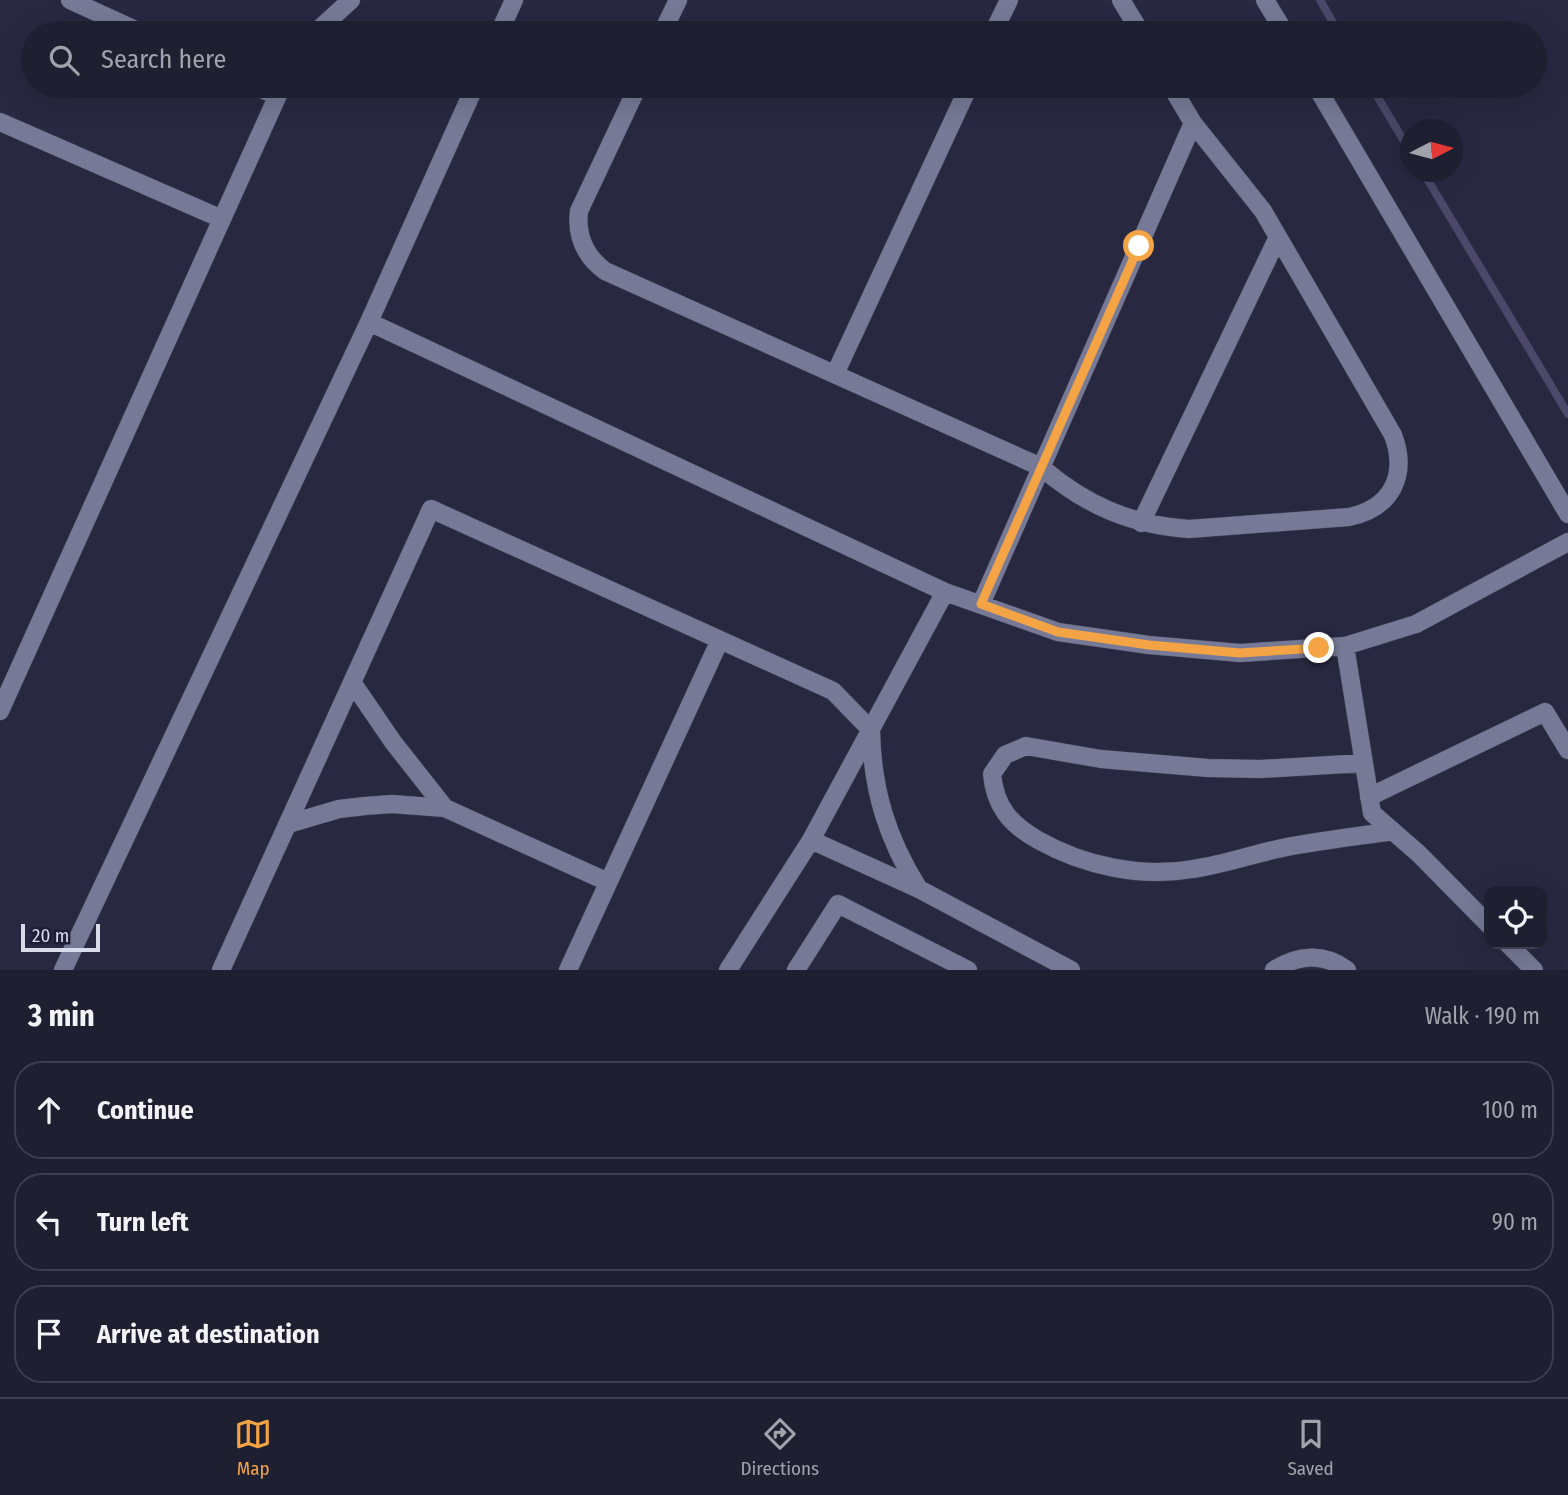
<!DOCTYPE html>
<meta charset="utf-8">
<style>
:root{--surface:#1e1f31;--page:#2b2c3d;--text:#f1f3f6;--muted:#a1a2ab;--line:#3c3d4d;--accent:#f4a444}
body{margin:0;font-family:"Fira Sans Condensed",sans-serif;background:var(--page);color:var(--text)}
.controls{position:absolute;right:21px;bottom:21px;display:grid;overflow:hidden;border-radius:14px;box-shadow:0 7px 28px #0002}
.controls button{width:63px;height:63px;display:grid;place-items:center;padding:0;border:0;border-bottom:2px solid var(--line);background:var(--surface);color:var(--text);font:35px sans-serif}
.compass{position:absolute;left:1400px;top:119px;width:63px;height:63px;border-radius:50%;background:var(--surface);box-shadow:0 7px 28px #0002;rotate:84deg}
.scale{position:absolute;left:21px;bottom:18px;width:79px;box-sizing:border-box;padding-left:7px;border:4px solid #d9dbeb;border-top:0;font-size:19px;line-height:24px;white-space:nowrap;color:#d9dbeb;-webkit-text-stroke:5px #1e1f36;paint-order:stroke}
.stop{position:absolute;width:21px;height:21px;margin:-16px;border:5px solid #f4a444;border-radius:50%;background:#fff}
.stop.end{background:#f4a444;border-color:#fff;box-shadow:0 2px 7px #0008}
.list{margin:0;padding:0;list-style:none}
h2{display:flex;justify-content:space-between;align-items:center;height:91px;margin:0;padding:0 28px;font-size:30px}
h2 small{font-size:23px;font-weight:400;color:var(--muted)}
.list li{display:grid;grid-template-columns:46px 1fr auto;gap:21px;align-items:center;box-sizing:border-box;height:98px;margin:0 14px 14px;padding:0 14px;border:2px solid var(--line);border-radius:28px}
.list b{display:block;font-size:26px;white-space:nowrap}
.list em{font-size:23px;font-style:normal;color:var(--muted)}
.icon{flex:none;width:38px;height:38px;fill:none;stroke:currentColor;stroke-width:2;stroke-linecap:round;stroke-linejoin:round}
.map{position:relative;flex:none;width:1568px;height:970px;overflow:hidden}
.search{position:absolute;background:var(--surface);box-shadow:0 7px 28px #0002;left:21px;right:21px;top:21px;height:77px;display:flex;align-items:center;gap:18px;box-sizing:border-box;padding:0 24px;border-radius:38px;color:var(--muted);font-size:26px}
.sheet{height:427px;background:var(--surface)}
nav{display:flex;justify-content:space-around;align-items:center;box-sizing:border-box;height:98px;border-top:2px solid var(--line);background:var(--surface);font-size:19px;color:var(--muted)}
nav a{display:grid;justify-items:center;gap:4px}
nav .on{color:var(--accent)}
.map>svg:first-child{display:block}
.lines{fill:none;stroke-linecap:round;stroke-linejoin:round}
.stream{stroke:#4b4869;stroke-width:8}
.street-casing{stroke:#45465a;stroke-width:19}
.street{stroke:#777a96;stroke-width:18}
.route{stroke:#f4a444;stroke-width:9}
</style>
<div class="map">
<svg width="1568" height="970" viewBox="0 0 1568 970">
<rect width="100%" height="100%" fill="#282941"/>
<g class="lines">
<path class="stream" d="M1320 0 1339 33
M1371 86 1410 151
M1423 172 1568 414"/>
<g class="street-casing">
<path id="street" d="M70 0 142 33
M1121 0 1141 33
M1265 0 1285 33
M315 33 351 0
M499 33 514 0
M662 33 678 0
M993 33 1009 0
M255 86 277 96
M638 86 579 211C576 236 585 256 605 271L1041 467C1085 505 1131 525 1189 529L1349 517C1392 508 1408 475 1393 435L1263 211 1193 123 1171 86
M1316 86 1568 514
M0 122 222 219
M369 322 945 592 1058 632 1149 645 1240 653 1345 646 1416 624 1568 542
M835 374 969 86
M1141 523 1278 237
M981 604 1193 123
M1345 646 1372 813 1419 854 1489 925
M352 682 393 742 445 808
M0 711 282 86
M1364 763 1260 769 1208 768 1101 759 1026 746 1005 755 992 774C995 807 1011 825 1038 840 1084 866 1141 878 1193 869 1227 864 1259 852 1292 846 1325 840 1359 836 1393 831
M1369 797 1545 712 1568 750
M288 824 339 809 365 806 392 804 445 808 608 882
M811 840 919 889 1071 970
M1508 944 1534 970
M63 970 369 322 475 86
M221 970 431 509 833 691 871 730C872 789 887 839 919 889
M568 970 720 640
M728 970 811 840 945 592
M796 970 838 904 968 970
M1274 970C1297 955 1323 952 1347 970"/>
</g>
<use href="#street" class="street"/>
</g>
<g class="lines">
<path class="route" d="M1139 246 981 604 1058 632 1149 645 1240 653 1319 648"/>
</g>
</svg>
<div class="controls">
<button><svg class="icon" aria-label="locate" viewBox="0 0 24 24"><circle cx="12" cy="12" r="6"/><path d="M12 2v4M12 18v4M2 12h4M18 12h4"/></svg></button>
</div>
<svg class="compass" viewBox="-18 -18 36 36"><path d="M0-13l5 13h-10z" fill="#e53935"/><path d="M0 13l5-13h-10z" fill="#a1a2ab"/></svg>
<div class="scale">20 m</div>
<div class="stop" style="left:1139px;top:246px"></div>
<div class="stop end" style="left:1319px;top:648px"></div>
<div class="search"><svg class="icon" aria-label="search" viewBox="0 0 24 24"><circle cx="10" cy="10" r="6"/><path d="M15 15l6 6"/></svg>Search here</div>
</div>
<section class="sheet">
<h2>3 min<small>Walk · 190 m</small></h2>
<ul class="list">
<li><svg class="icon" aria-label="ahead" viewBox="0 0 24 24"><path d="M12 20V5M6 11l6-6 6 6"/></svg><div><b>Continue</b></div><em>100 m</em></li>
<li><svg class="icon" aria-label="left" viewBox="0 0 24 24"><path d="M17 20v-9H6M10 6l-5 5 5 5"/></svg><div><b>Turn left</b></div><em>90 m</em></li>
<li><svg class="icon" aria-label="arrive" viewBox="0 0 24 24"><path d="M6 21V4h12l-3 4 3 4H6"/></svg><div><b>Arrive at destination</b></div></li>
</ul>
</section>
<nav>
<a class="on"><svg class="icon" aria-label="map" viewBox="0 0 24 24"><path d="M3 6l6-2 6 2 6-2v14l-6 2-6-2-6 2zM9 4v14M15 6v14"/></svg>Map</a>
<a><svg class="icon" aria-label="directions" viewBox="0 0 24 24"><path d="M12 3l9 9-9 9-9-9zM9 14v-3h6M13 9l2 2-2 2"/></svg>Directions</a>
<a><svg class="icon" aria-label="saved" viewBox="0 0 24 24"><path d="M7 4h10v16l-5-4-5 4z"/></svg>Saved</a>
</nav>
